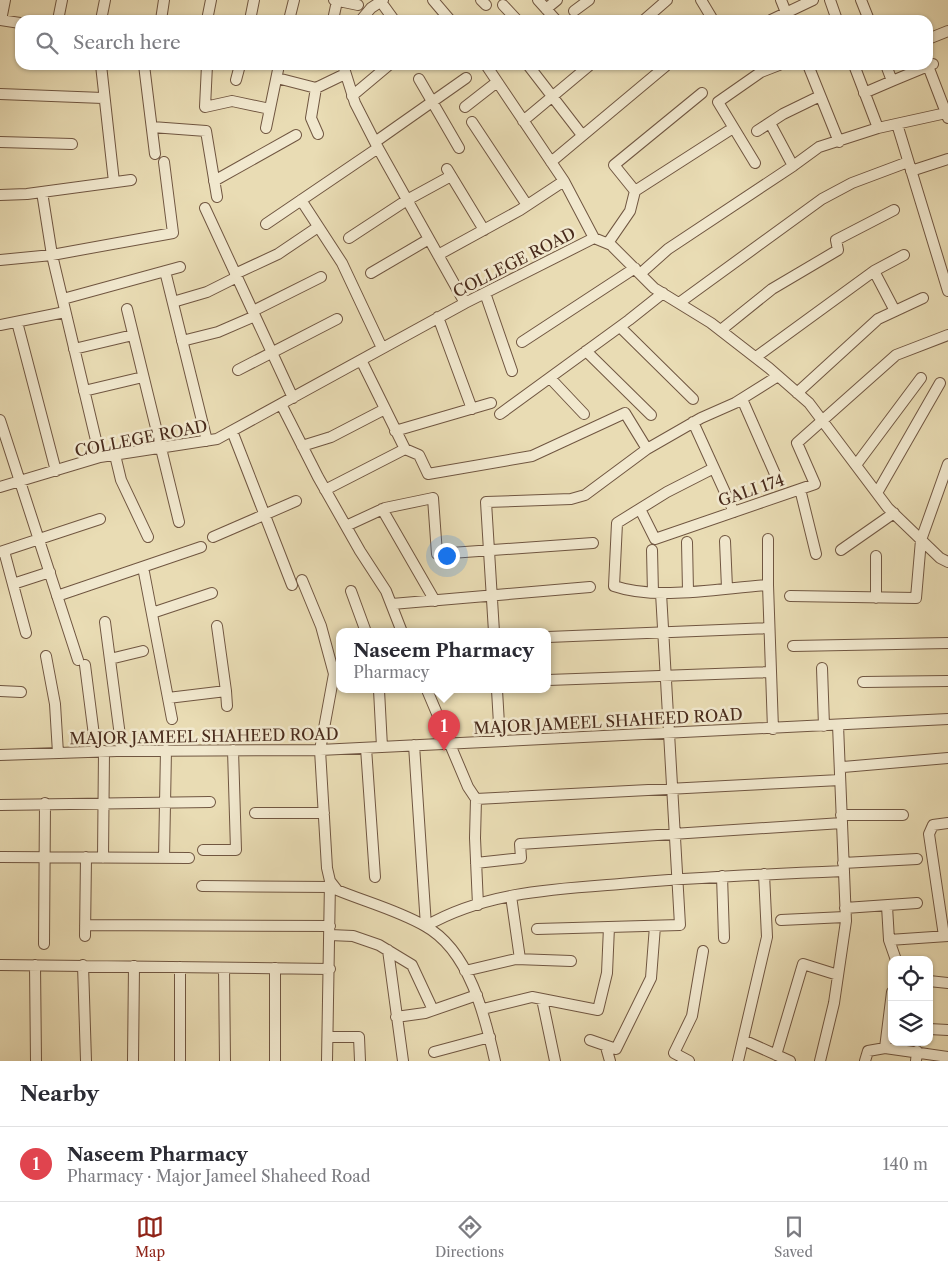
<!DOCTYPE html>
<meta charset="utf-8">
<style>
:root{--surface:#fff;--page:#f7f7f7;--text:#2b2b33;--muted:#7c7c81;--line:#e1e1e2;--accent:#8f2418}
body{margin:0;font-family:"Libre Caslon Text",serif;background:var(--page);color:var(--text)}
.controls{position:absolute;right:15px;bottom:15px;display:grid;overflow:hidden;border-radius:10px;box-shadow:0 1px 4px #0004}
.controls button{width:45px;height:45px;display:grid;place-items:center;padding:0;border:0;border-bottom:1px solid var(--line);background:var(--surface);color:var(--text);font:25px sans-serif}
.you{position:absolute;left:446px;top:555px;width:18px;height:18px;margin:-12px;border:4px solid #fff;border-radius:50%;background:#1a73e8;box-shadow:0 0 0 8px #1a73e833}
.badge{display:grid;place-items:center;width:32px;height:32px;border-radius:50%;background:var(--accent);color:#fff;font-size:16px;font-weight:700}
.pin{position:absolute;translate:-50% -41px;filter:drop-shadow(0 1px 2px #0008)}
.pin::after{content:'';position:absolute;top:26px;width:18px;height:15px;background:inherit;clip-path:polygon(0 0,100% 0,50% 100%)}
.popup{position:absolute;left:336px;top:628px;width:215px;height:65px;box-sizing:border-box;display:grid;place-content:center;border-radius:10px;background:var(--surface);filter:drop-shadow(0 1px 4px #0005);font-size:16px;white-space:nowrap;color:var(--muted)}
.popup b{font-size:19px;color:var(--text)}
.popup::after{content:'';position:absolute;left:50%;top:100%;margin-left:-10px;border:10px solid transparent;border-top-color:var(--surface)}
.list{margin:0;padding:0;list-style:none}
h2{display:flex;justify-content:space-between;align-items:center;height:65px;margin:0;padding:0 20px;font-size:21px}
h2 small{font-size:16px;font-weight:400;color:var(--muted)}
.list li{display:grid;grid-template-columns:32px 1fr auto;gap:15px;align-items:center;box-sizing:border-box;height:75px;padding:0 20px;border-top:1px solid var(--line)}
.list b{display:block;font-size:19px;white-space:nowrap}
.list p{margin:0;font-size:16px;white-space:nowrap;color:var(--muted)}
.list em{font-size:16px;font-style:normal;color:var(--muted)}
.icon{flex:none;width:28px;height:28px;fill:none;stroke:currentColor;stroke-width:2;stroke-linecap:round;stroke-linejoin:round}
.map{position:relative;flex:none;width:948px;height:1061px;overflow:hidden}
.search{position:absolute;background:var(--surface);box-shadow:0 1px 4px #0004;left:15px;right:15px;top:15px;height:55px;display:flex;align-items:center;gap:12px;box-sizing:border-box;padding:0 18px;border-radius:15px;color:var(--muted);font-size:19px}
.sheet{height:140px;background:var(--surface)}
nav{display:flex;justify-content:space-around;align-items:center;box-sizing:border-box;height:70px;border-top:1px solid var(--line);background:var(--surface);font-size:14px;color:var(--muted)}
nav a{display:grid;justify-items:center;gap:2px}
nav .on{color:var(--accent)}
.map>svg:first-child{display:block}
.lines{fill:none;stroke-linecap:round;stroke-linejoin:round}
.minor-casing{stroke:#705641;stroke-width:12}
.minor{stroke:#f1e8ce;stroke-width:10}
.labels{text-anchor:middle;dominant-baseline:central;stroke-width:5;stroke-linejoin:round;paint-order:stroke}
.street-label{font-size:16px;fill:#482a1b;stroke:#f1e8ce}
</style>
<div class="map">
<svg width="948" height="1061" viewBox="0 0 948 1061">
<rect width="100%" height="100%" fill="#e9dcb4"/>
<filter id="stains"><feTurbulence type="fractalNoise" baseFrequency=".004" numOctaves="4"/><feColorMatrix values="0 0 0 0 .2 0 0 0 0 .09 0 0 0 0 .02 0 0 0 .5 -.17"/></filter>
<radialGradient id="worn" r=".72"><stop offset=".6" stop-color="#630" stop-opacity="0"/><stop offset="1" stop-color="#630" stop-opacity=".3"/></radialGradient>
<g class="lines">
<g class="minor-casing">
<path id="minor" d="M334 0 358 5
M433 0 450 20
M481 0 486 5
M538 0 556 20
M701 0 713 20
M781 0 789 20
M830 0 837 20
M861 0 869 20
M381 2 394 20
M503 5 517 20
M546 9 557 0
M574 11 589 0
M0 20 20 23
M1 20 5 0
M58 20 62 0
M101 20 105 0
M161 20 164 0
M207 20 211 0
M250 20 254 0
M289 20 294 0
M333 20 337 1
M361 20 371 8 383 0
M644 20 667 0
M771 20 813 0
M928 39 948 31
M101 65 114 182
M144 65 155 154
M207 65 205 107 232 101 270 109
M343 65 355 103 378 148 465 303
M528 65 582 135
M808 65 839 142
M854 65 878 128
M928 66 948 118
M277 78 316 88 345 74
M419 79 459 148
M236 80 240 65
M892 81 933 64
M316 88 311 118 318 134
M864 93 892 81 886 65
M0 94 103 98
M352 96 389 65
M465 107 497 82
M523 121 590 65
M472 122 527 205
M897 124 948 291
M152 127 206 131 217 197
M266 128 279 65
M757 131 783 114 820 96
M0 142 72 144
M375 142 466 78
M551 162 667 65
M755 163 718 102 761 72 779 65
M793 166 819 147 878 128 946 113
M447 169 484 230
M911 171 948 159
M214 181 296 135
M564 181 594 238
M635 191 733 128
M42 192 52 255 100 457
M0 195 27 194 131 180
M301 200 342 263 382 348
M205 208 293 398
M266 224 378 148
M349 238 407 200 451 176
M608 243 630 211 635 191 614 165 702 93
M438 255 520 210 564 181 486 65
M0 260 52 255 173 233 164 162
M165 271 207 441
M874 271 895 311
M371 273 429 239
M235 274 278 254 318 227
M640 274 668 249 793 166 770 123
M485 293 512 371
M63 299 180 267
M173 302 207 292 237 277
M679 303 822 199 852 183 908 162
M127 309 179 522
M253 311 321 277
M438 317 472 409
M17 322 56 471
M0 325 65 312
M620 327 693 399
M721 330 772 289 838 250 836 240 894 210
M182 341 218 332 255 316
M522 342 635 268
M74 349 133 335
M586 351 651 415
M756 357 874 271 904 255
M361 360 405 449
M238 370 337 319
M550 378 584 414
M84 391 143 377
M797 393 878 319 923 298
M742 399 775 474
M281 404 318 477 360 551 386 591 402 632
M500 414 629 320 663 293
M0 420 78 660
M693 422 734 512
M232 431 292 585
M395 431 491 403
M302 446 331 437 385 409
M115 455 121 480 148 537
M856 465 921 378
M714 468 667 492 617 523 614 586C657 601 722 588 768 585L773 729
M0 487 100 457 217 439 465 303 594 238 611 245 654 288 711 323 769 368 809 403 888 508 940 558 948 562
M800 489 816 554
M325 490 405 449 419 455 428 474 532 456 625 413 647 449
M877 493 940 383
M382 509 435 601
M640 509 655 539 815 484 797 443 896 355 948 335
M346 526 385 508 433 498 437 554 593 543
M213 537 296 501
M725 541 727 588
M687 542 688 591
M652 550 653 593
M841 550 894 513
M4 551 26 633
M0 552 100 519
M143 567 172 719
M302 580 321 626 334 674
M13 584 50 572
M768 585V539
M351 591 366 632
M57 596 201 547
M790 596 916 598 921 540 948 464
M876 598V556
M392 604 590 587
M152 613 212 593
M105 622 122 751
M217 626 226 691
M494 632 486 502 571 499 585 495 647 449 701 418 735 403 778 376
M548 637 769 628
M793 646 948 643
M46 656 55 704 58 753
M110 659 143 651
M85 665 96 751
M822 668 824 726
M340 674H334L320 750 327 868 330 881 337 890C366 902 397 910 425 926 469 950 485 1016 495 1061
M548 680 771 672
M863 682 948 681
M379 690 382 747
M427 690 468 787 476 799 840 780
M497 690 500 741
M0 691 21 692
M168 698 226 691 227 706
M414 745 426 926C485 892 554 889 620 884 695 877 769 874 844 871
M366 748 375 877
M0 755 117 751 320 750 948 719
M843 767 948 758
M476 799 475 838 478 905
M0 805 210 802
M255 813H324
M841 815H903
M203 850H236L233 750
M0 857 189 858
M103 858 104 751
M164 858 166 750
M476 863 521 858 520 844 842 823
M843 863 917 859
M722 876 724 938
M202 886 330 887
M511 896 520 959
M887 906 889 940 948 936
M845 908 917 903
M781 920 845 917
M85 925 330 926
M537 929 680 925 661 593
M330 935 353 936 379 945 412 965 433 1010
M85 936 86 857
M944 936 929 834 933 825 948 823
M889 940 896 960
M44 944 45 803
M388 950 403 1061
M0 965 330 969
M35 965 36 1061
M83 965 86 1061
M180 967V1061
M224 968 225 1061
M275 968V1061
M465 971 516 959 571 961
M929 981 948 983
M542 999 555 1061
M483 1009 532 997 598 1010 607 973 609 927
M396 1017 425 1013 477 995
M929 1029 948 1030
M328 1037H359L360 1061
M590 1040 616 1049 651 978 655 926
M743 1040 790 1061
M606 1047 610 1061
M885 1048 948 1057
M434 1052 490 1037
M776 1055 803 964 838 975
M133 1061 134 966
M327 1061 330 881
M689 1061 674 1053 692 1016 703 951
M738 1061 767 937 764 874
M820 1061 834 1003 846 921 838 725
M865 1061 868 1051 885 1048 892 992
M916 1061 917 1051"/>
</g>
<use href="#minor" class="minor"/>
</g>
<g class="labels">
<g class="street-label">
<text transform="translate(514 262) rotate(-27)">COLLEGE ROAD</text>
<text transform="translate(141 438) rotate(-11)">COLLEGE ROAD</text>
<text transform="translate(751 490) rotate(-19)">GALI 174</text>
<text transform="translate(608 721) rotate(-3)">MAJOR JAMEEL SHAHEED ROAD</text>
<text transform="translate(204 736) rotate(-1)">MAJOR JAMEEL SHAHEED ROAD</text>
</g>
</g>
<rect width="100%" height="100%" filter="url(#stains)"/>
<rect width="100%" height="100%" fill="url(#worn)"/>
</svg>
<div class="controls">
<button><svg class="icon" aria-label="locate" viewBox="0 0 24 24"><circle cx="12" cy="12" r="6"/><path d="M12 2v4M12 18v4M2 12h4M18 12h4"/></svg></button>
<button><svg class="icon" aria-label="layers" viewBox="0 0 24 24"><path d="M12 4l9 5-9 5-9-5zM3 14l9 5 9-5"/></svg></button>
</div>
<div class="you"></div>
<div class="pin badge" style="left:444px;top:751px;background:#e0444e">1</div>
<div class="popup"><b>Naseem Pharmacy</b>Pharmacy</div>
<div class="search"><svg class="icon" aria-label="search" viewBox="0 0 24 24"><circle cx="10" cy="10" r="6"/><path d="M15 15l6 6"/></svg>Search here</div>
</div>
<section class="sheet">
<h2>Nearby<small></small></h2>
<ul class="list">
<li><span class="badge" style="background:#e0444e">1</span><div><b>Naseem Pharmacy</b><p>Pharmacy · Major Jameel Shaheed Road</p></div><em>140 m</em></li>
</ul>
</section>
<nav>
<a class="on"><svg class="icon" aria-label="map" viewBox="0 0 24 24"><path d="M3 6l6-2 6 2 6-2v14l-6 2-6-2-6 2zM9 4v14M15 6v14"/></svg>Map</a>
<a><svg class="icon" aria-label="directions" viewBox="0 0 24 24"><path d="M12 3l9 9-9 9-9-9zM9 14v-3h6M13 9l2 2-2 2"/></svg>Directions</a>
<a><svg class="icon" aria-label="saved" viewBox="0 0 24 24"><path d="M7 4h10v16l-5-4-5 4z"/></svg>Saved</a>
</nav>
